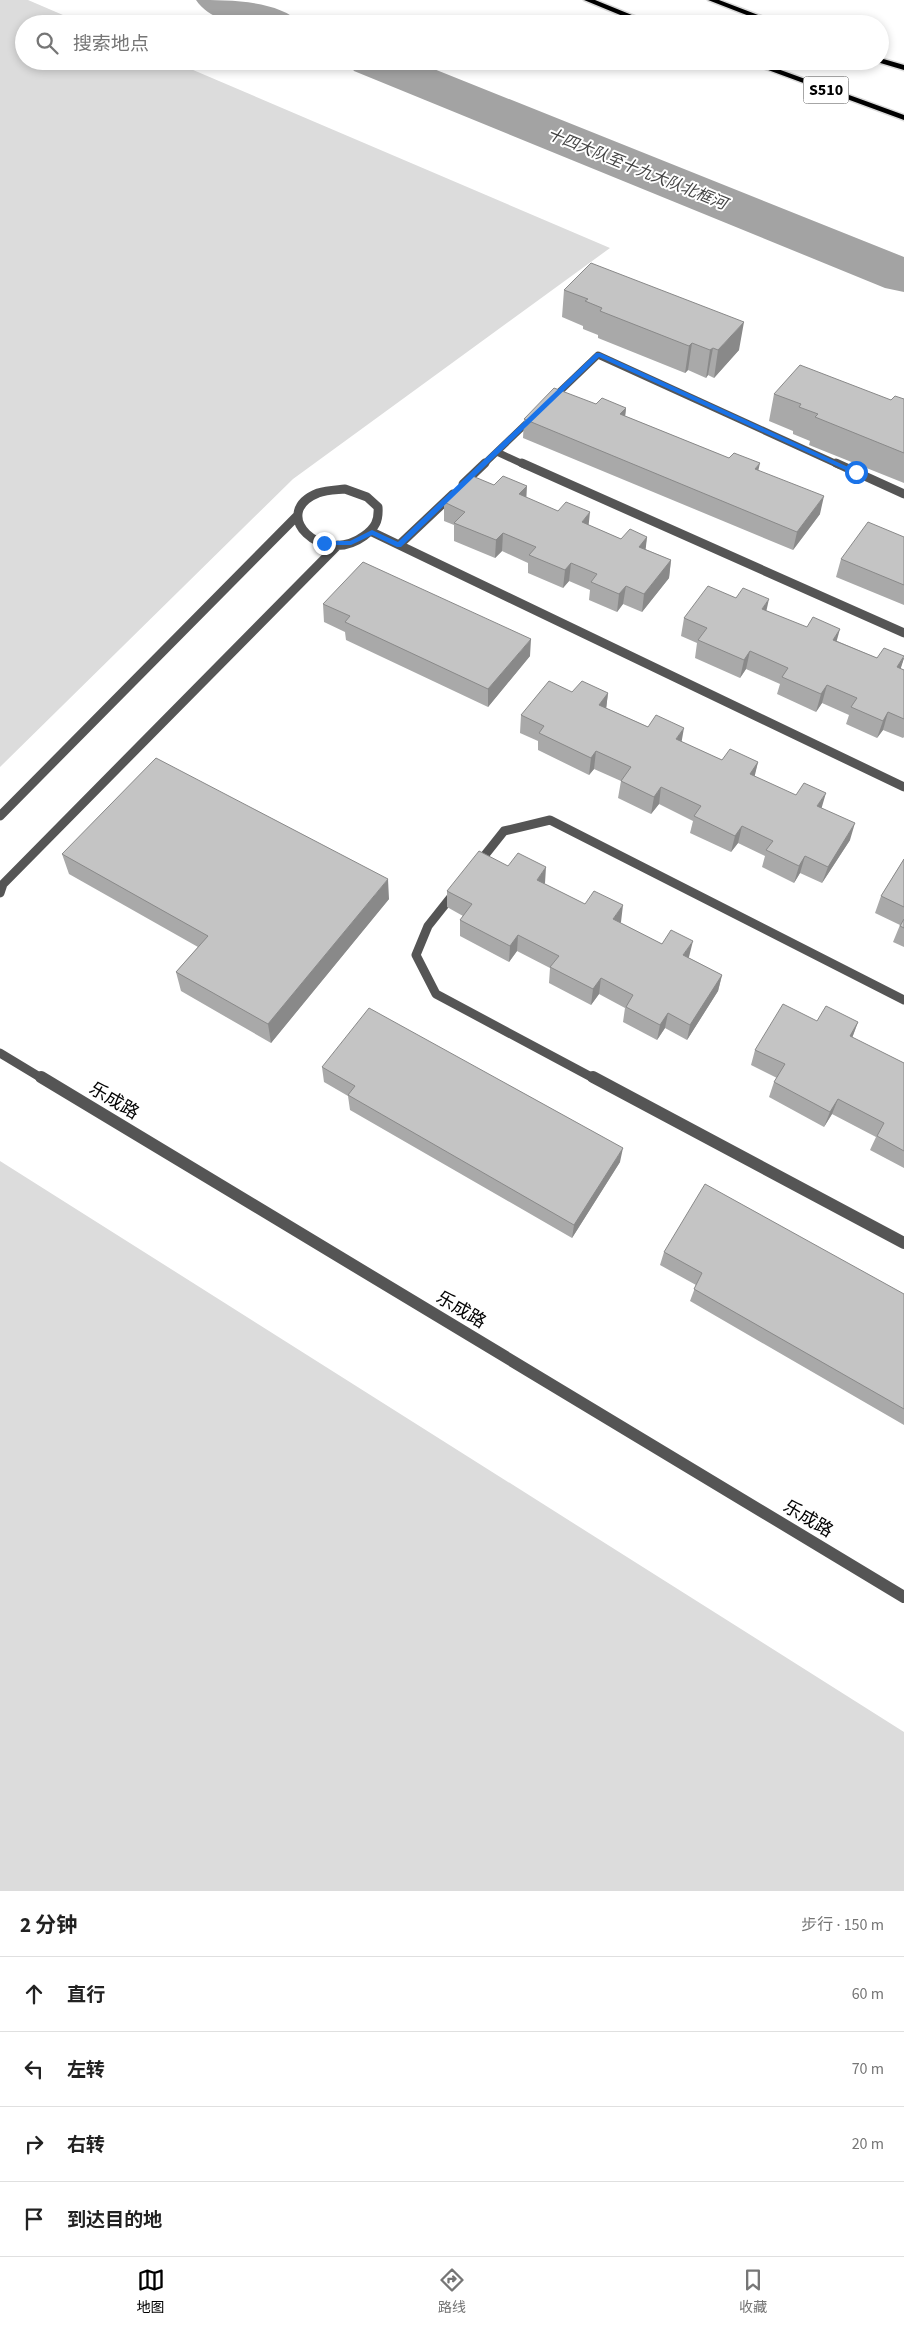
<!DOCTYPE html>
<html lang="zh">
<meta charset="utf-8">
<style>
:root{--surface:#fff;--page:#f2f2f2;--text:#222;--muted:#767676;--line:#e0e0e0;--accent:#000}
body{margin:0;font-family:"Source Sans 3","Noto Sans SC",sans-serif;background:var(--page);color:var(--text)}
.stop{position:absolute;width:15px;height:15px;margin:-11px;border:4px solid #1a73e8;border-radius:50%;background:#fff}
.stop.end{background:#1a73e8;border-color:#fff;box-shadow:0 1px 5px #0008}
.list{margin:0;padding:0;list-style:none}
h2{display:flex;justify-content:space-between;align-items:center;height:65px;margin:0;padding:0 20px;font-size:21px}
h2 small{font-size:16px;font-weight:400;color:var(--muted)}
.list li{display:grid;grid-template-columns:32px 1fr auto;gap:15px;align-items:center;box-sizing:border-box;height:75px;padding:0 20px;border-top:1px solid var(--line)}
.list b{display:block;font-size:19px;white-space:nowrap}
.list em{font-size:16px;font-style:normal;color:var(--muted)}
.icon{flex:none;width:28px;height:28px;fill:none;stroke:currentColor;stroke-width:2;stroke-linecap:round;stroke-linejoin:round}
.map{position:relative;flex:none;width:904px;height:1891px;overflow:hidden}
.search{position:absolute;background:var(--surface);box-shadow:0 2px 8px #0003;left:15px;right:15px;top:15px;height:55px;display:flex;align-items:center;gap:12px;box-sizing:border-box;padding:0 18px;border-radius:28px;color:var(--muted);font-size:19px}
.sheet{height:365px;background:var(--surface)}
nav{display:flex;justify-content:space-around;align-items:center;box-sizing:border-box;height:70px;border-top:1px solid var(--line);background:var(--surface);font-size:14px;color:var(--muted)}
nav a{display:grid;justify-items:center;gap:2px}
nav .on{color:var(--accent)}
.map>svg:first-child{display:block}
.green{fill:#dcdcdc}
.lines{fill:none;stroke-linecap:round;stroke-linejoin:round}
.river{fill:#a3a3a3;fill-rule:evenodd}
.primary-casing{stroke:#dbdbdb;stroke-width:3}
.service-far2{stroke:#555;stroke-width:7}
.service-far1{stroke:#555;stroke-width:9}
.service{stroke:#555;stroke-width:12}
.minor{stroke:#555;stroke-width:9}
.tertiary-far1{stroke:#555;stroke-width:9}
.tertiary{stroke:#555;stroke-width:12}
.primary{fill:#000;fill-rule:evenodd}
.wall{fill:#a9a9a9}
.shaded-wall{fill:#898989}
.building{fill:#c4c4c4;stroke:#898989}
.route{fill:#1a73e8}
.labels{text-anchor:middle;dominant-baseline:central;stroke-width:4;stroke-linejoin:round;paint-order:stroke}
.shield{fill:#fff;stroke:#4c4c4c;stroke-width:1}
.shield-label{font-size:16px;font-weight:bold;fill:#000}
.far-water-label{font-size:16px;font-style:italic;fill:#444;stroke:#fff}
.street-label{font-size:18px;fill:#000;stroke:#fff}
</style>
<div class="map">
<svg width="904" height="1891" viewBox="0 0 904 1891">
<rect width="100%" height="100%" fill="#fff"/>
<path class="green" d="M0 0H28L84 24H24V61H172L610 248 293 479 0 767Z
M0 1161 904 1732V1891H0Z"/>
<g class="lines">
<path class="river" d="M196 0C229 0 280 0 301 24 268 24 218 32 196 0Z
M347 61H414L904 257V292L885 288 354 71Z"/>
<g class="primary-casing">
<path id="primary" d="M584 0H595L654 24H642Z
M708 0H719L782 24H770Z
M880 58 904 65V70L877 62 880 61Z
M744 61H756L904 115V120Z"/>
</g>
<path class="service-far2" d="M552 399 598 355 839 465
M497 452 525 465
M483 465 532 418"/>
<path class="service-far1" d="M522 463 904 633
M836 463 904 494
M463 484 485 463
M372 532 904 787
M399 545 453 494
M477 865 504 831 550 820 904 1000
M455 892 428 926 416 955 436 994 595 1079"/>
<path class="service" d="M593 1077 904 1243"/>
<path class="minor" d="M345 489 367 497 378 507C379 521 375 528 364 536 322 567 268 513 318 493 327 490 336 490 345 489Z
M0 816 297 516
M0 893 3 884 338 545"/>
<path class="tertiary-far1" d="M0 1053 43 1079"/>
<path class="tertiary" d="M41 1077 904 1597"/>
<use href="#primary" class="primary"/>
</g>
<path class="wall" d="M564 290 739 350 714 378 708 375 706 378 688 370 685 373 598 338V335L583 329V326L562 317Z
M774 394 891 400 904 399V483L809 445 810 441 793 434V431L769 421Z
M596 404 626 408 625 416 758 470 820 514 793 550 523 438 524 419Z
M494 485 526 498 621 539 647 537 645 549 671 560 669 578 642 612 623 604 617 612 589 600 590 590 569 581 563 588 528 573V563L502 551 495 558 454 541V525L444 521V502Z
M904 537V605L836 577 841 559Z
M736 598 767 611 877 658H904L900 669 904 670V737L903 738 883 730 877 738 846 724 849 715 822 703 816 712 777 694 780 684 746 669 740 678 695 658 697 643 681 636 684 618Z
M323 604 530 656 488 707 346 640 345 632 324 622Z
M572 692 608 693 606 708 722 760 758 762 754 776 821 808 850 840 822 883 800 873 794 883 762 867 765 856 738 843 731 852 690 833 693 821 659 804 651 814 618 798 621 781 594 769 589 775 538 750V741L520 733 521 715Z
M62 854 389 899 271 1043 181 991 176 972 198 947 69 874Z
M904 859V947L893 942 900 925 875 913 881 896Z
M508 866 621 922 620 923 662 944 689 957V958L722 975 718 991 687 1040 665 1028 657 1040 623 1022 625 1008 599 994 591 1005 549 983 550 968 517 951 509 962 460 936V920L463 916 447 907V891Z
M817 1021 858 1022 852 1038 904 1063V1168L870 1150 876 1137 832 1114 824 1127 769 1097 774 1082 777 1078 751 1065 755 1050Z
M322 1067 620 1162 572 1238 350 1110 348 1096 324 1082Z
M664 1252 904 1294V1425L690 1301 696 1285 660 1265Z"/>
<path class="shaded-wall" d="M744 322 739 350 714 378 718 350Z
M692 343 688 370 685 373 689 346Z
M713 348 708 375 706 378 710 350Z
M626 408 624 426 620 414Z
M760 463 756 481 755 469Z
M527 486 526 504 519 494Z
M824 496 820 514 793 550 797 532Z
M590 512 588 531 582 522Z
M503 533 502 551 495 558 496 540Z
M647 537 645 555 639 547Z
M671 560 669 578 642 612 644 594Z
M571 563 569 581 563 588 565 570Z
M626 586 623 604 617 612 619 594Z
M769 599 765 617 762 609Z
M840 629 835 647 833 640Z
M531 639 530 656 488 707V689Z
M750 651 746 669 740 678 744 660Z
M904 657V658L899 674 897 667Z
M827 685 822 703 816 712 821 694Z
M608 693 606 710 599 705Z
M888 712 883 730 877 738 883 721Z
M684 728 681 745 676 739Z
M596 751 594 769 589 775 591 758Z
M758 762 754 779 750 774Z
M661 787 659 804 651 814 654 797Z
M826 793 821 810 817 806Z
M855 823 850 840 822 883 828 867Z
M742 826 738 843 731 852 735 836Z
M805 856 800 873 794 883 799 866Z
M546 867 545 883 536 896 537 880Z
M388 879 389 899 271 1043 268 1024Z
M623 905 621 922 611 935 613 919Z
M518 935 517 951 509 962 510 946Z
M693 941 689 957 680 971 683 955Z
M722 975 718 991 687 1040 690 1025Z
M601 978 599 994 591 1005 593 989Z
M668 1013 665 1028 657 1040 660 1025Z
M858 1022 852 1038 850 1036Z
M838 1099 832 1114 824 1127 830 1112Z
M623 1148 620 1162 572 1238 574 1225Z"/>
<path class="building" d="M591 263 744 322 718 350 713 348 710 350 692 343 689 346 600 311 602 308 585 301 588 299 564 290Z
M800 365 891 400 895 396 904 399V453L815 417 818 414 799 407 801 404 774 394Z
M554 388 596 404 602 398 626 408 620 414 729 458 734 453 760 463 755 469 824 496 797 532 524 419Z
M470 475 494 485 503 476 527 486 519 494 558 511 566 502 590 512 582 522 621 539 630 529 647 537 639 547 671 560 644 594 626 586 619 594 591 582 597 574 571 563 565 570 529 555 536 547 503 533 496 540 454 523 465 512 444 502Z
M868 522 904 537V585L841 559Z
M363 562 531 639 488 689 345 622 350 616 323 604Z
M708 586 736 598 743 588 769 599 762 609 807 627 813 617 840 629 833 640 877 658 884 648 904 656 897 667 904 670V719L888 712 883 721 851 707 857 698 827 685 821 694 782 677 788 668 750 651 744 660 698 640 707 628 684 618Z
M549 681 572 692 582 681 608 693 599 705 648 727 656 715 684 728 676 739 722 760 730 749 758 762 750 774 796 795 804 783 826 793 817 806 855 823 828 867 805 856 799 866 766 850 773 841 742 826 735 836 694 816 701 806 661 787 654 797 621 781 631 767 596 751 591 758 539 733 544 726 521 715Z
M156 758 388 879 268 1024 176 972 208 936 62 854Z
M479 851 508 866 518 853 546 867 537 880 585 904 594 891 623 905 613 919 662 944 671 930 693 941 683 955 722 975 690 1025 668 1013 660 1025 626 1007 633 995 601 978 593 989 550 967 559 956 518 935 510 946 460 920 472 904 447 891Z
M904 859V907L881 896Z
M904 919V928L900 926Z
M783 1004 817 1021 826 1006 858 1022 850 1036 904 1063V1151L877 1136 884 1123 838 1099 830 1112 774 1082 785 1064 755 1050Z
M369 1008 623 1148 574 1225 348 1095 355 1086 322 1067Z
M705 1184 904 1294V1409L694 1289 702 1273 664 1252Z"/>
<path class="route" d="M596 353H600L859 472 854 474 599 357 401 547H397L372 535 351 545H322V542L324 541H350L372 530 398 542Z"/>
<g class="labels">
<rect class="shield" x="803.5" y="76.5" width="45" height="27" rx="4"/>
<g class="shield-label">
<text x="826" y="90">S510</text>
</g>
<g class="far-water-label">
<text transform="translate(637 169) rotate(22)">十四大队至十九大队北框河</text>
</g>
<g class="street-label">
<text transform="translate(114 1101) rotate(31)">乐成路</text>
<text transform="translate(461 1310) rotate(31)">乐成路</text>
<text transform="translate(808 1519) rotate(31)">乐成路</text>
</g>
</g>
</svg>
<div class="stop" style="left:856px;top:472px"></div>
<div class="stop end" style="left:324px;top:543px"></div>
<div class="search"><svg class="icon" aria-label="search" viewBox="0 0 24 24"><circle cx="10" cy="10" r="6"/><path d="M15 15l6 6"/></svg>搜索地点</div>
</div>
<section class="sheet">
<h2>2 分钟<small>步行 · 150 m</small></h2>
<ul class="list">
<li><svg class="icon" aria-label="ahead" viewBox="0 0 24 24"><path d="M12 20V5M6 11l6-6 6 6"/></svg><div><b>直行</b></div><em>60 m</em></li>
<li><svg class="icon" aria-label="left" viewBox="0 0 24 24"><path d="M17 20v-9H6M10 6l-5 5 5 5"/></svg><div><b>左转</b></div><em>70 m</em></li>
<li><svg class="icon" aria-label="right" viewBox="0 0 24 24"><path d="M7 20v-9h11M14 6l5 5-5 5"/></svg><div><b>右转</b></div><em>20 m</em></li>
<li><svg class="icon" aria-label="arrive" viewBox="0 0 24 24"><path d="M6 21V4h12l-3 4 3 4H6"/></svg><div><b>到达目的地</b></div></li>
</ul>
</section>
<nav>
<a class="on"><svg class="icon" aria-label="map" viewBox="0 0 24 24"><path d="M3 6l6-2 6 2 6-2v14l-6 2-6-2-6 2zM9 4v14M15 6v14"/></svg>地图</a>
<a><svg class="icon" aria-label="directions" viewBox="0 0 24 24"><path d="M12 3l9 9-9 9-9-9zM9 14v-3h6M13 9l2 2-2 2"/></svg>路线</a>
<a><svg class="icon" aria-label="saved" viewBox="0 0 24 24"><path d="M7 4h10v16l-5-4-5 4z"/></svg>收藏</a>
</nav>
